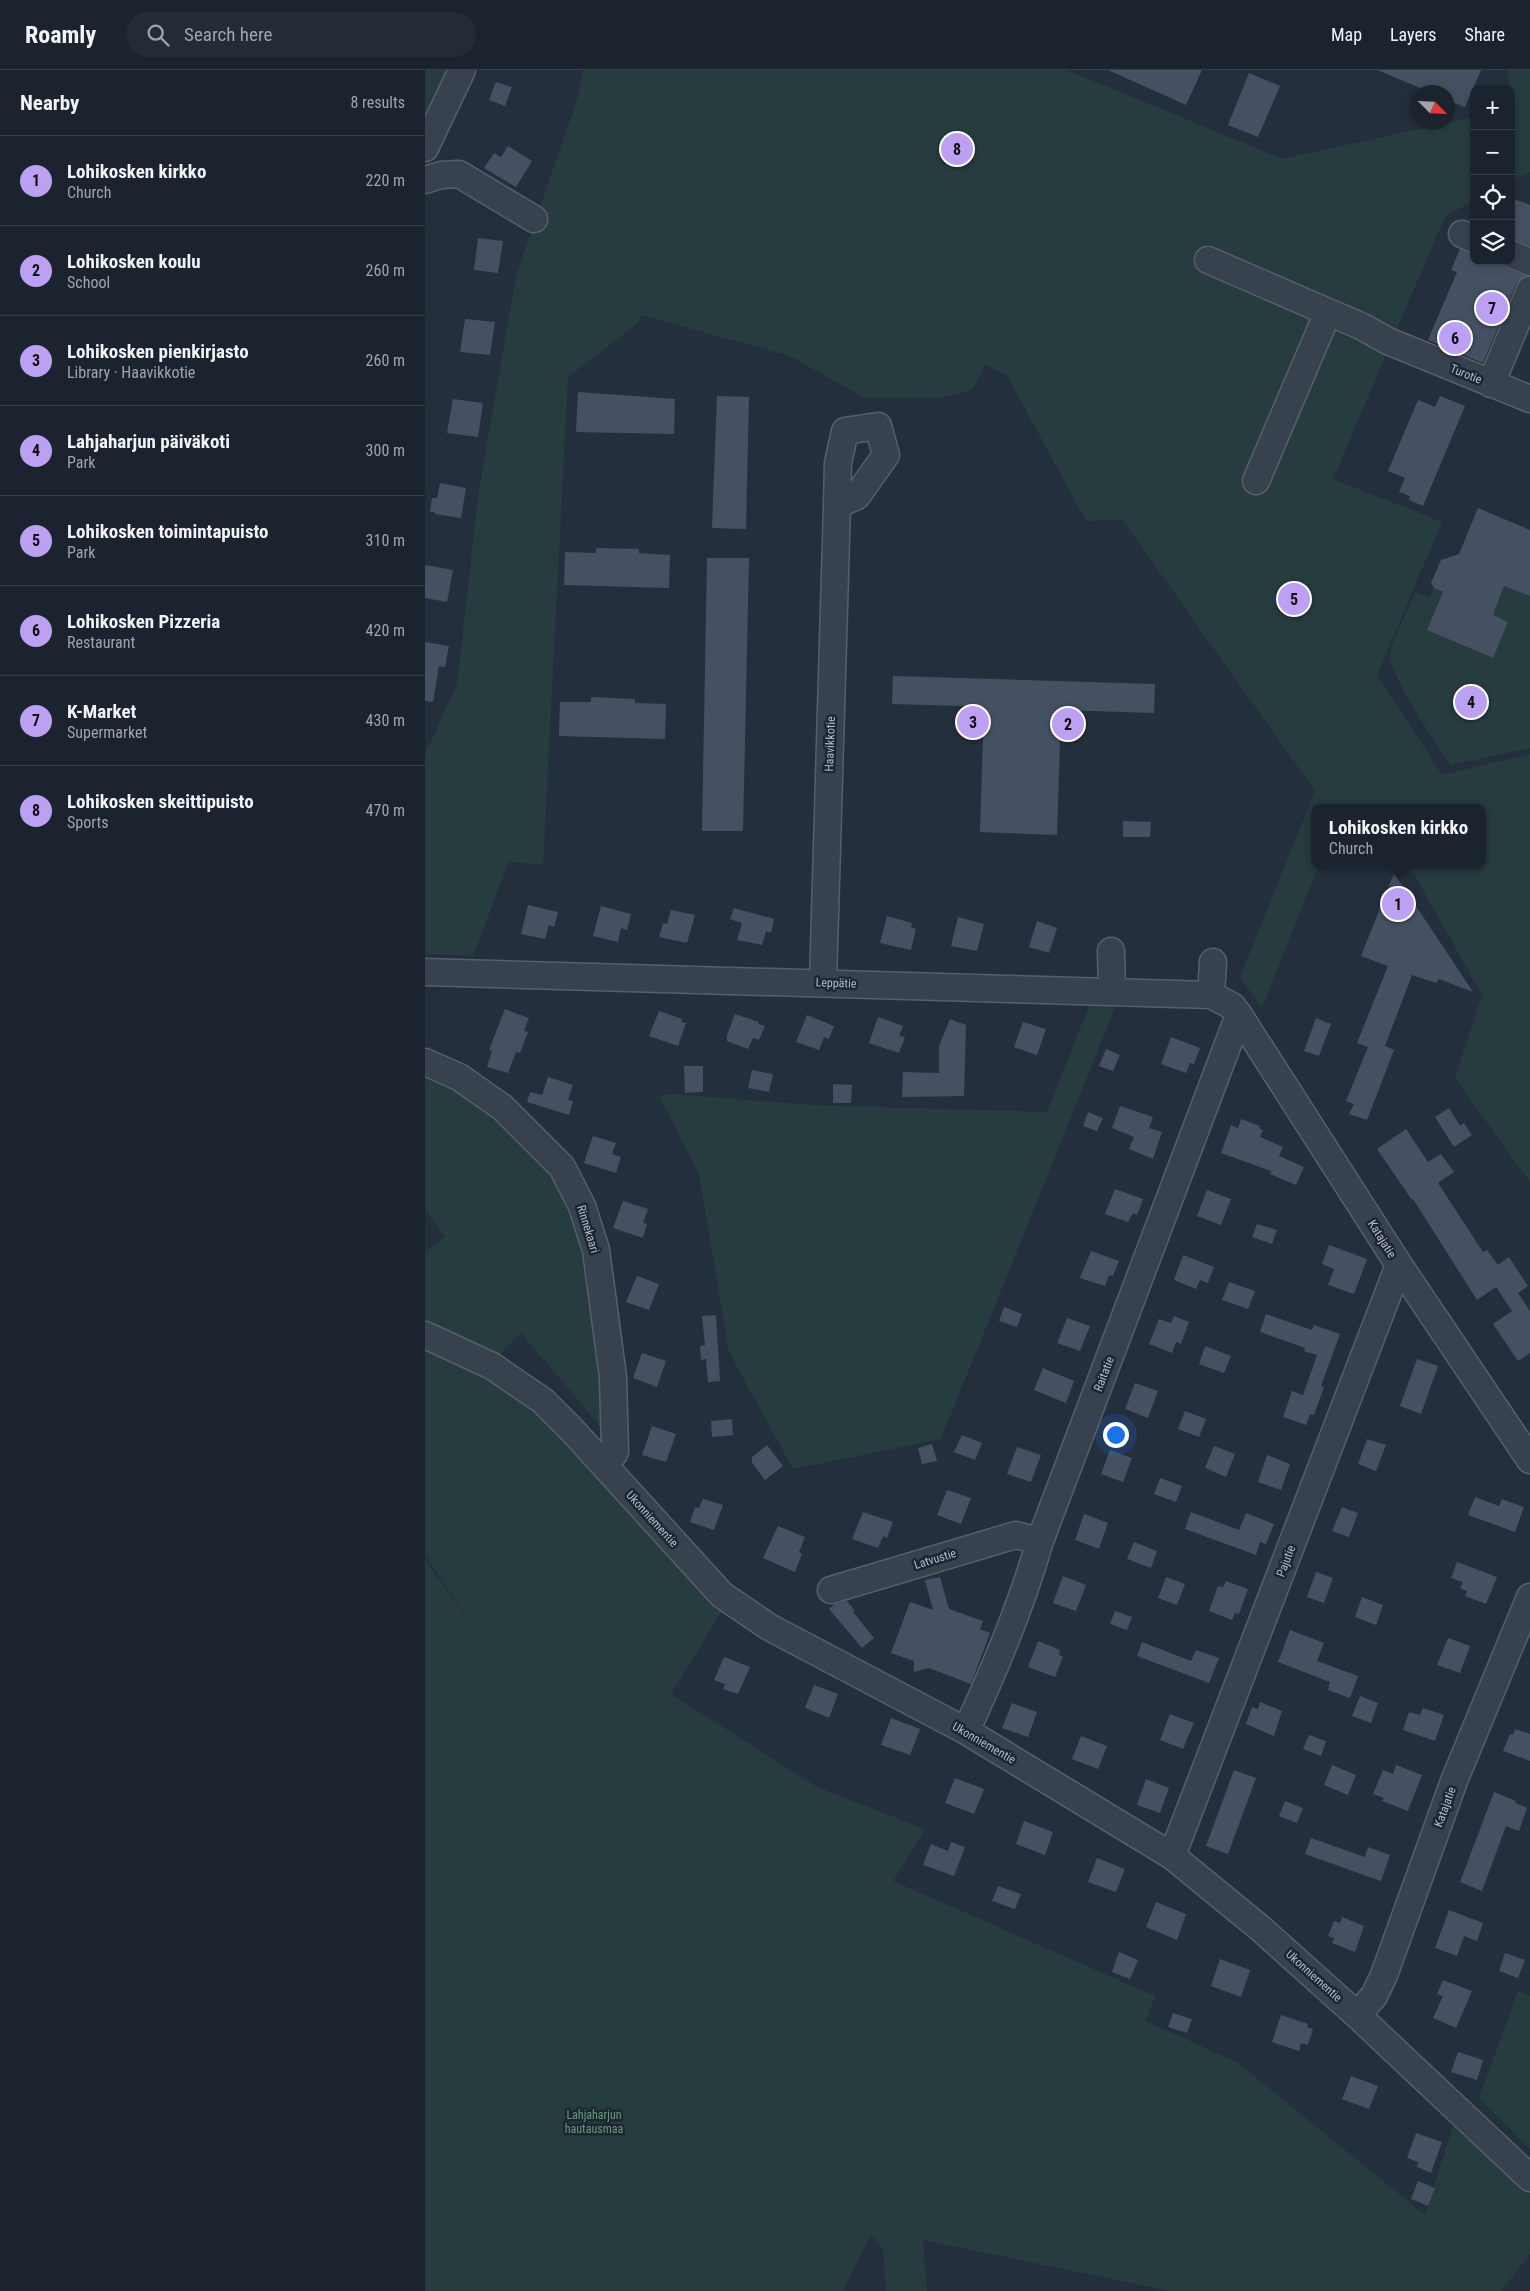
<!DOCTYPE html>
<meta charset="utf-8">
<style>
:root{--surface:#1b232e;--page:#242b36;--text:#f1f3f6;--muted:#a0a4aa;--line:#39404a;--accent:#bca0f2}
body{margin:0;font-family:"Roboto Condensed",sans-serif;background:var(--page);color:var(--text)}
.controls{position:absolute;right:15px;top:15px;display:grid;overflow:hidden;border-radius:10px;box-shadow:0 2px 8px #0003}
.controls button{width:45px;height:45px;display:grid;place-items:center;padding:0;border:0;border-bottom:1px solid var(--line);background:var(--surface);color:var(--text);font:25px sans-serif}
.compass{position:absolute;left:985px;top:15px;width:45px;height:45px;border-radius:50%;background:var(--surface);box-shadow:0 2px 8px #0003;rotate:114deg}
.you{position:absolute;left:690px;top:1364px;width:18px;height:18px;margin:-12px;border:4px solid #fff;border-radius:50%;background:#1a73e8;box-shadow:0 0 0 8px #1a73e833}
.badge{display:grid;place-items:center;width:32px;height:32px;border-radius:50%;background:var(--accent);color:#111;font-size:16px;font-weight:700}
.pin{position:absolute;translate:-50% -50%;border:2px solid #fff;box-shadow:0 1px 5px #0006}
.popup{position:absolute;left:886px;top:734px;width:175px;height:65px;box-sizing:border-box;display:grid;place-content:center;border-radius:10px;background:var(--surface);filter:drop-shadow(0 1px 4px #0005);font-size:16px;white-space:nowrap;color:var(--muted)}
.popup b{font-size:19px;color:var(--text)}
.popup::after{content:'';position:absolute;left:50%;top:100%;margin-left:-10px;border:10px solid transparent;border-top-color:var(--surface)}
.list{margin:0;padding:0;list-style:none}
h2{display:flex;justify-content:space-between;align-items:center;height:65px;margin:0;padding:0 20px;font-size:21px}
h2 small{font-size:16px;font-weight:400;color:var(--muted)}
.list li{display:grid;grid-template-columns:32px 1fr auto;gap:15px;align-items:center;box-sizing:border-box;height:90px;padding:0 20px;border-top:1px solid var(--line)}
.list b{display:block;font-size:19px;white-space:nowrap}
.list p{margin:0;font-size:16px;white-space:nowrap;color:var(--muted)}
.list em{font-size:16px;font-style:normal;color:var(--muted)}
.icon{flex:none;width:28px;height:28px;fill:none;stroke:currentColor;stroke-width:2;stroke-linecap:round;stroke-linejoin:round}
.map{position:relative;flex:none;width:1105px;height:2221px;overflow:hidden}
header{display:flex;align-items:center;gap:30px;box-sizing:border-box;height:70px;padding:0 25px;background:var(--surface);border-bottom:1px solid var(--line)}
header strong{font-size:24px}
nav{display:flex;gap:28px;margin-inline-start:auto;font-size:18px}
.search{width:350px;height:45px;background:var(--page);display:flex;align-items:center;gap:12px;box-sizing:border-box;padding:0 18px;border-radius:28px;color:var(--muted);font-size:19px}
main{display:flex}
aside{flex:1;background:var(--surface)}
.map>svg:first-child{display:block}
.green{fill:#263c3f}
.building{fill:#455162}
.lines{fill:none;stroke-linecap:round;stroke-linejoin:round}
.minor-casing{stroke:#565f6c;stroke-width:29}
.minor{stroke:#38414e;stroke-width:26}
.labels{text-anchor:middle;dominant-baseline:central;stroke-width:5;stroke-linejoin:round;paint-order:stroke}
.street-label{font-size:12px;fill:#b4bcc9;stroke:#1d2633}
.park-label{font-size:12px;fill:#6b9a76;stroke:#1d2633}
</style>
<header>
<strong>Roamly</strong>
<div class="search"><svg class="icon" aria-label="search" viewBox="0 0 24 24"><circle cx="10" cy="10" r="6"/><path d="M15 15l6 6"/></svg>Search here</div>
<nav><a>Map</a><a>Layers</a><a>Share</a></nav>
</header>
<main>
<aside>
<h2>Nearby<small>8 results</small></h2>
<ul class="list">
<li><span class="badge">1</span><div><b>Lohikosken kirkko</b><p>Church</p></div><em>220 m</em></li>
<li><span class="badge">2</span><div><b>Lohikosken koulu</b><p>School</p></div><em>260 m</em></li>
<li><span class="badge">3</span><div><b>Lohikosken pienkirjasto</b><p>Library · Haavikkotie</p></div><em>260 m</em></li>
<li><span class="badge">4</span><div><b>Lahjaharjun päiväkoti</b><p>Park</p></div><em>300 m</em></li>
<li><span class="badge">5</span><div><b>Lohikosken toimintapuisto</b><p>Park</p></div><em>310 m</em></li>
<li><span class="badge">6</span><div><b>Lohikosken Pizzeria</b><p>Restaurant</p></div><em>420 m</em></li>
<li><span class="badge">7</span><div><b>K-Market</b><p>Supermarket</p></div><em>430 m</em></li>
<li><span class="badge">8</span><div><b>Lohikosken skeittipuisto</b><p>Sports</p></div><em>470 m</em></li>
</ul>
</aside>
<div class="map">
<svg width="1105" height="2221" viewBox="0 0 1105 2221">
<rect width="100%" height="100%" fill="#242f3e"/>
<path class="green" d="M0 0H26L0 58Z
M158 0H642L857 89 1049 47V131L1022 145 1013 163 908 409 1017 452 952 605 1017 705 1105 684V1112L1030 1008 1057 925 984 795H1057V738H889V795H907L892 799 837 938 815 907 890 721 694 445 696 450 661 451 582 305 560 295 547 320 520 327 440 328 365 286 216 245 213 253 143 307 118 795 84 792 48 886 0 884V684L32 615 53 426 91 206 153 27Z
M1083 0H1105V102L1086 111V19H1084Z
M1079 516 1105 526V678L1026 695C1012 675 966 607 965 585 964 576 986 533 991 522L1004 527 1009 518 1018 522 1002 560 1067 588 1083 552 1068 545Z
M665 933H692L516 1369 368 1399 304 1282 274 1104 234 1026 249 1024 385 1035 622 1042Z
M0 1005 71 1044 129 1102 162 1182 179 1308 181 1363 96 1263 57 1302 130 1359 297 1541 246 1624 392 1717 500 1759 468 1811 730 1926 721 1951 813 1993 1000 2145 1029 2053 1105 2120V2184L1076 2221H745L498 2170 502 2221H461L458 2179 446 2165 418 2221H0V1489L56 1569 0 1485V1182L20 1166 0 1140Z
M1093 1921 1105 1926V2079L1054 2028Z"/>
<path class="building" d="M683 0H777L761 35Z
M952 0H1056L1040 37 1022 30V22H1005Z
M824 3 855 16 833 67 803 55Z
M71 12 87 17 80 36 64 30Z
M83 76 107 91 91 117 59 98 69 83 76 87Z
M1086 128 1105 135V176L1086 169Z
M53 168 78 171 73 203 49 200Z
M1035 179 1049 184V191H1066L1101 206 1091 214 1058 293 1003 270 1032 202 1026 200Z
M40 249 70 252 65 285 35 282Z
M153 322 250 329 249 364 151 362Z
M292 326 324 327 321 459 287 458Z
M1015 326 1040 336 998 436 984 430 985 426 974 422 980 408 963 401 993 330 1010 337Z
M28 329 58 333 53 367 22 363Z
M15 413 41 418 36 448 10 444V442H5L7 428H12Z
M1053 438 1105 460V526L1079 516 1068 545 1083 552 1068 588 1002 560 1018 522 1009 518 1006 513 1016 490 1034 484Z
M171 478 214 479V483L245 485 244 518 139 515 140 482 171 483Z
M282 488H324L318 761H277Z
M0 495 28 500 22 532 0 528Z
M0 572 24 576 20 597 14 596 8 632 0 631Z
M468 606 730 614 729 643 636 640 632 765 555 762 558 667H539L540 636 467 634Z
M166 627 210 629V633L241 634 240 669 134 666 135 632H166Z
M698 751 726 752 725 767H698Z
M969 803 1048 922 1014 909 1011 913 987 905 960 976 969 980 942 1050 924 1044 929 1034 921 1031 943 977 932 973 963 896 936 886Z
M103 835 133 842 129 857 124 855 120 869 96 864Z
M176 836 206 844 202 860 196 858 193 872 168 866Z
M309 838 349 849 346 863 341 861 337 875 312 870 317 853 305 849Z
M246 840 270 845 262 873 234 867 238 853 242 854Z
M462 846 487 853 486 857 491 859 486 880 455 873Z
M533 847 559 854 552 881 526 876Z
M612 851 632 858 624 883 604 877Z
M80 939 104 948 99 961 103 962 95 983 91 982 83 1003 62 997 67 981 64 980Z
M234 941 257 949 256 952 261 953 253 976 224 966Z
M310 944 334 952 333 954 340 956 334 970 328 968 323 979 302 971V965Z
M382 945 409 956 404 969 399 967 394 980 371 972Z
M453 947 478 956 474 966 480 967 474 983 444 973Z
M891 948 906 954 894 986 879 981Z
M525 949 541 955 539 1026 477 1027 478 1002 514 1003V976Z
M598 952 621 959 612 985 589 977Z
M746 967 775 978 769 994 765 993 761 1003 736 994Z
M681 979 695 985 688 1001 674 996Z
M259 996H278V1022L260 1023Z
M327 1000 348 1004 344 1022 323 1018Z
M123 1007 148 1015 143 1030 148 1031 144 1045 102 1032 105 1022 117 1025Z
M408 1014 427 1015 426 1033H408Z
M695 1036 728 1047 724 1058 737 1062 728 1089 704 1079 709 1067 687 1058Z
M1024 1038 1035 1056 1039 1053 1047 1065 1029 1077 1010 1047Z
M663 1042 678 1048 672 1061 658 1056Z
M816 1049 835 1056 834 1058 838 1060 835 1067 858 1077 854 1086 879 1097 871 1115 845 1104 846 1101 796 1083 806 1055 813 1058Z
M981 1059 1003 1092 1016 1084 1029 1102 1013 1113 1058 1182 1062 1180 1073 1195 1084 1187 1103 1216 1093 1223 1105 1241V1283L1093 1291 1068 1254 1087 1241 1071 1217 1052 1230 988 1129 987 1130 952 1079Z
M168 1066 191 1073 187 1084 196 1087 191 1103 159 1093Z
M690 1119 718 1129 712 1145 708 1143 703 1152 680 1144Z
M782 1120 806 1129 796 1155 772 1146Z
M198 1131 223 1139 218 1153 222 1154 218 1168 188 1158Z
M832 1154 852 1160 847 1174 827 1167Z
M904 1175 942 1189 929 1224 903 1215 909 1199 897 1194Z
M666 1181 694 1191 688 1206 684 1205 680 1216 655 1208Z
M758 1185 789 1197 783 1213 775 1210 771 1219 749 1210Z
M212 1206 234 1214 224 1240 201 1232Z
M804 1212 830 1221 823 1239 797 1230Z
M579 1237 597 1244 592 1257 574 1251Z
M841 1244 887 1260 889 1255 915 1264 896 1316 899 1317 889 1345 885 1344 881 1355 858 1347 867 1321 878 1325 892 1285 879 1281 880 1278 835 1262Z
M291 1245 295 1311 283 1312 281 1289 276 1290 275 1276 280 1275 277 1246Z
M749 1246 764 1252 756 1274 751 1272 747 1283 724 1274 734 1249 746 1253Z
M642 1248 665 1256 655 1281 632 1273Z
M780 1276 806 1286 799 1303 774 1294Z
M217 1283 241 1291 232 1317 208 1308Z
M992 1289 1013 1296 996 1344 975 1336Z
M618 1298 649 1311 641 1333 609 1320Z
M710 1313 733 1321 723 1348 700 1339Z
M760 1341 781 1349 774 1367 753 1359Z
M307 1349 308 1365 287 1367 286 1351Z
M227 1356 251 1364 241 1392 217 1385Z
M537 1365 557 1373 550 1390 529 1382Z
M942 1369 961 1375 951 1401 933 1394Z
M507 1374 512 1391 497 1394 493 1378Z
M342 1375 358 1396 340 1410 327 1393V1387Z
M789 1376 810 1384 801 1407 780 1398Z
M592 1377 616 1385 606 1412 582 1404Z
M685 1380 707 1388 698 1412 676 1404Z
M842 1385 865 1394 856 1420 833 1412Z
M735 1408 757 1416 751 1432 729 1424Z
M522 1420 546 1428 536 1454 512 1445Z
M1050 1427 1074 1436 1077 1429 1099 1437 1090 1462 1043 1445Z
M278 1429 298 1435 289 1460 265 1452 270 1437 274 1438Z
M917 1437 933 1443 924 1467 907 1461Z
M438 1442 468 1452 462 1468 458 1466 453 1478 427 1469Z
M766 1442 814 1460 821 1443 849 1454 841 1474 835 1472 831 1485 760 1459Z
M659 1444 683 1453 674 1479 650 1470Z
M353 1456 380 1467 374 1482 377 1484 370 1502 338 1488Z
M709 1472 732 1481 726 1498 702 1489Z
M1032 1492 1072 1507 1061 1534 1040 1526 1042 1521 1035 1518 1038 1512 1026 1508Z
M891 1502 908 1508 899 1533 882 1527Z
M638 1506 661 1515 651 1541 628 1533Z
M515 1507 524 1539 558 1551 555 1559 565 1563 546 1614 504 1598 489 1602V1591L466 1583 485 1532 508 1540 500 1510Z
M741 1507 760 1514 752 1535 733 1528Z
M801 1511 823 1519 814 1544 810 1543 807 1550 784 1541 793 1516 798 1517Z
M937 1527 958 1535 951 1555 930 1547Z
M422 1531 430 1541 428 1542 449 1568 437 1578 404 1539 410 1534Z
M690 1541 707 1547 702 1560 685 1554Z
M865 1560 899 1573 892 1591 933 1606 925 1628 903 1620 905 1612 853 1592Z
M1023 1568 1045 1576 1035 1603 1012 1595Z
M613 1571 635 1580 634 1585 638 1587 630 1607 603 1597Z
M717 1572 766 1591 771 1580 794 1588 784 1613 712 1586Z
M299 1587 325 1597 313 1624 298 1619 300 1614 289 1610Z
M389 1615 413 1624 404 1648 380 1638Z
M935 1626 953 1633 946 1653 927 1646Z
M835 1632 857 1641 849 1666 821 1654 827 1637 833 1639Z
M587 1633 612 1642 603 1667 577 1658Z
M998 1638 1019 1645 1010 1671 978 1660 984 1642 995 1645Z
M745 1644 769 1653 758 1679 735 1670Z
M466 1648 495 1659 485 1685 456 1675Z
M1090 1659 1105 1664V1691L1078 1681 1085 1664 1088 1665Z
M884 1665 901 1671 896 1686 878 1679Z
M656 1666 682 1676 673 1699 647 1689Z
M907 1695 931 1705 923 1725 899 1715Z
M971 1695 997 1705 983 1741 957 1731 959 1728 948 1724 958 1700 968 1704Z
M809 1700 831 1708 803 1784 781 1776Z
M530 1708 559 1719 549 1744 520 1733Z
M721 1709 744 1718 735 1743 712 1735Z
M1069 1722 1091 1731 1090 1733 1102 1738 1094 1761 1081 1756 1057 1821 1035 1812Z
M860 1731 878 1738 872 1753 854 1746Z
M599 1751 628 1762 620 1785 591 1774Z
M886 1768 940 1787 943 1777 965 1785 956 1811 880 1784Z
M526 1772 540 1777 529 1806 498 1795 506 1774 523 1781Z
M672 1788 700 1799 691 1822 663 1812Z
M573 1816 596 1824 590 1839 567 1831Z
M731 1832 761 1844 752 1870 721 1857Z
M1024 1840 1058 1853 1052 1871 1039 1866 1032 1886 1010 1878Z
M917 1847 939 1856 930 1882 907 1873 909 1868 903 1866 909 1851 915 1853Z
M694 1882 713 1890 705 1909 687 1902Z
M1080 1883 1100 1890 1093 1908 1074 1901Z
M795 1889 825 1900 816 1927 786 1916Z
M1018 1910 1047 1921 1031 1958 1008 1948 1018 1926 1012 1924Z
M748 1943 767 1949 762 1963 743 1957Z
M856 1945 883 1954 882 1957 888 1959 883 1975 876 1973 874 1981 847 1972Z
M1033 1982 1058 1990 1052 2010 1026 2002Z
M926 2006 953 2016 944 2039 917 2029Z
M991 2063 1017 2072 1006 2103 992 2097 993 2092 982 2088Z
M993 2111 1010 2118 1003 2136 986 2129Z"/>
<g class="lines">
<g class="minor-casing">
<path id="minor" d="M0 78 37 0
M0 110 16 105 34 104 109 149
M1037 164 1049 169
M1086 184 1105 192
M783 190 903 242
M1066 314 1105 220
M831 411 903 242 936 256 963 271 1105 329
M686 881 687 922
M0 902 786 925 807 936 814 945 974 1195 1105 1390
M398 912 412 435 432 426 461 385 453 356 420 361 413 393 412 435
M786 925 788 892
M0 992 34 1007 77 1037 137 1097 157 1136 171 1180 188 1307 190 1382 180 1396
M0 1265 67 1296 118 1331 147 1360 297 1525 344 1557 541 1661 747 1786 835 1858 932 1945 1105 2108
M406 1520 591 1465 615 1471
M541 1661C570 1599 596 1537 615 1471L814 945
M747 1786 974 1195
M932 1945 949 1926 959 1905 1029 1711 1105 1527"/>
</g>
<use href="#minor" class="minor"/>
</g>
<g class="labels">
<g class="street-label">
<text transform="translate(1041 304) rotate(22)">Turotie</text>
<text transform="translate(405 674) rotate(-88)">Haavikkotie</text>
<text transform="translate(411 913) rotate(2)">Leppätie</text>
<text transform="translate(163 1159) rotate(73)">Rinnekaari</text>
<text transform="translate(957 1169) rotate(58)">Katajatie</text>
<text transform="translate(679 1304) rotate(-69)">Raitatie</text>
<text transform="translate(227 1449) rotate(48)">Ukonniementie</text>
<text transform="translate(510 1489) rotate(-17)">Latvustie</text>
<text transform="translate(861 1491) rotate(-69)">Pajutie</text>
<text transform="translate(559 1673) rotate(30)">Ukonniementie</text>
<text transform="translate(1020 1737) rotate(-70)">Katajatie</text>
<text transform="translate(889 1906) rotate(42)">Ukonniementie</text>
</g>
<g class="park-label">
<text x="169" y="2045">Lahjaharjun<tspan x="169" dy="14">hautausmaa</tspan></text>
</g>
</g>
</svg>
<div class="controls">
<button>+</button>
<button>−</button>
<button><svg class="icon" aria-label="locate" viewBox="0 0 24 24"><circle cx="12" cy="12" r="6"/><path d="M12 2v4M12 18v4M2 12h4M18 12h4"/></svg></button>
<button><svg class="icon" aria-label="layers" viewBox="0 0 24 24"><path d="M12 4l9 5-9 5-9-5zM3 14l9 5 9-5"/></svg></button>
</div>
<svg class="compass" viewBox="-18 -18 36 36"><path d="M0-13l5 13h-10z" fill="#e53935"/><path d="M0 13l5-13h-10z" fill="#a0a4aa"/></svg>
<div class="you"></div>
<div class="pin badge" style="left:973px;top:834px">1</div>
<div class="popup"><b>Lohikosken kirkko</b>Church</div>
<div class="pin badge" style="left:643px;top:654px">2</div>
<div class="pin badge" style="left:548px;top:652px">3</div>
<div class="pin badge" style="left:1046px;top:632px">4</div>
<div class="pin badge" style="left:869px;top:529px">5</div>
<div class="pin badge" style="left:1030px;top:268px">6</div>
<div class="pin badge" style="left:1067px;top:238px">7</div>
<div class="pin badge" style="left:532px;top:79px">8</div>
</div>
</main>
